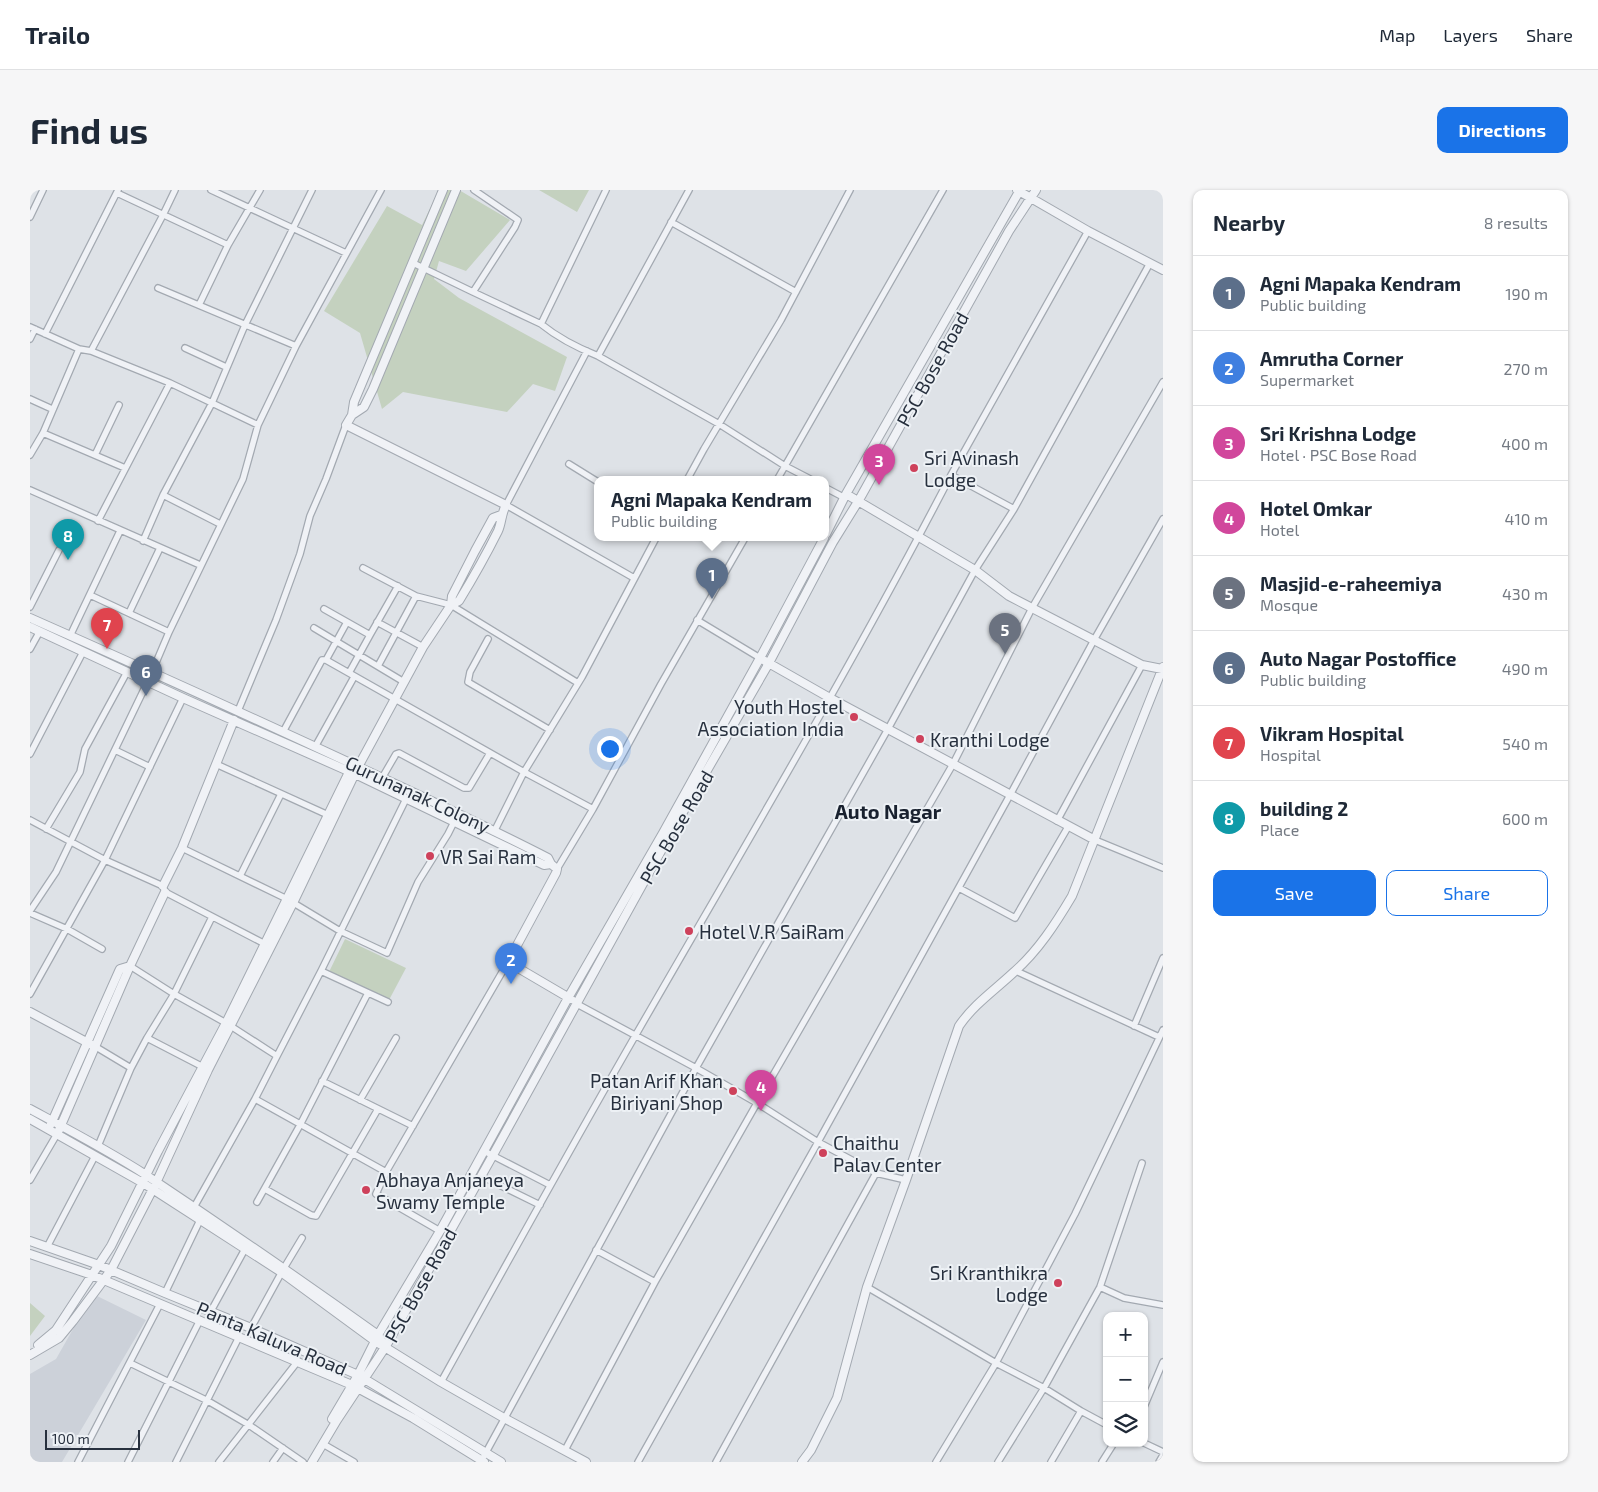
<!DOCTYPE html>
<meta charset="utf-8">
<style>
:root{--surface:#fff;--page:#f6f6f7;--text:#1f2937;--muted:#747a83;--line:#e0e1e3;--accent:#1a73e8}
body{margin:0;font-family:"Exo 2",sans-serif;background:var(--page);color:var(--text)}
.controls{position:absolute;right:15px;bottom:15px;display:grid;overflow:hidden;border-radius:10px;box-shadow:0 1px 4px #0004}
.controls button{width:45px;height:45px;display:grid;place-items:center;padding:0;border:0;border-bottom:1px solid var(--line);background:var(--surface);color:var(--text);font:25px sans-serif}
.scale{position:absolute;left:15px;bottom:12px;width:95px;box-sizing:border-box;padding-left:5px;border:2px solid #27303e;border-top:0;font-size:14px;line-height:18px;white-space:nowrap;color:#27303e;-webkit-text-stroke:4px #edf1f5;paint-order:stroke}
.you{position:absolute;left:579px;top:558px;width:18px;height:18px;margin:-12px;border:4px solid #fff;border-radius:50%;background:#1a73e8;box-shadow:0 0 0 8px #1a73e833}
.badge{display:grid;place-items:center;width:32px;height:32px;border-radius:50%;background:var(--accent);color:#fff;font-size:16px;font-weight:700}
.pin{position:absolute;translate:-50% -41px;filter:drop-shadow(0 1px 2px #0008)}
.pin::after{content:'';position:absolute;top:26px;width:18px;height:15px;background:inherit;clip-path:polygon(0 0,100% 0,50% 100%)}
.popup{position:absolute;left:564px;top:286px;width:235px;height:65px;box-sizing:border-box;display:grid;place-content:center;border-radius:10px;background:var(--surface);filter:drop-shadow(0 1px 4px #0005);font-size:16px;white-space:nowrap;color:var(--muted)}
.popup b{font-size:19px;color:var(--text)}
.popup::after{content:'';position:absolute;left:50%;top:100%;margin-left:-10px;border:10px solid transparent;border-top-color:var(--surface)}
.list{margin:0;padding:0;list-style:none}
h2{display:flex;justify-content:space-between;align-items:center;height:65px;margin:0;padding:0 20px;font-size:21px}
h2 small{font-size:16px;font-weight:400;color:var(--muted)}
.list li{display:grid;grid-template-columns:32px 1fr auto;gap:15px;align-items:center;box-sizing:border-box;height:75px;padding:0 20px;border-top:1px solid var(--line)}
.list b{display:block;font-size:19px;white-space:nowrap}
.list p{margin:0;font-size:16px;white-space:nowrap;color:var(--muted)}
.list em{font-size:16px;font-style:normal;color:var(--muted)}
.actions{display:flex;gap:10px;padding:15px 20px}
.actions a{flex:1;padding:11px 0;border:1px solid var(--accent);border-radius:10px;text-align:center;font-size:18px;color:var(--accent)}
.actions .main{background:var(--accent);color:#fff}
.icon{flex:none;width:28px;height:28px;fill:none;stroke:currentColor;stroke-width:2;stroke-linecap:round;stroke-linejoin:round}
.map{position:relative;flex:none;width:1133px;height:1272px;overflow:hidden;border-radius:10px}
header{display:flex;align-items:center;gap:30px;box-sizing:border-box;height:70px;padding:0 25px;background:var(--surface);border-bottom:1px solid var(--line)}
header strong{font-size:24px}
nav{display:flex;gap:28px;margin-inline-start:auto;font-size:18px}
.intro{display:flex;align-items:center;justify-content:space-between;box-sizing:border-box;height:120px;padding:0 30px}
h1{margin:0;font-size:35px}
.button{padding:12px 22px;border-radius:10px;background:var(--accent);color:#fff;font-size:18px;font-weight:700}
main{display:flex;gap:30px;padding:0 30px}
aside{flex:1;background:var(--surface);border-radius:10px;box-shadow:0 1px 4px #0004}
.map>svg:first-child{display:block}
.built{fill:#ccd1d9}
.green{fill:#c4d1bf}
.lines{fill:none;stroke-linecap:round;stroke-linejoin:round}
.minor-casing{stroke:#a3a9b1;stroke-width:8}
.tertiary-casing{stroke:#a3a9b1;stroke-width:10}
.minor{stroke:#f0f2f6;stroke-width:5.5}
.tertiary{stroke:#f0f2f6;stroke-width:8}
.poi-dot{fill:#ce415b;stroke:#edf1f5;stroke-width:2}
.labels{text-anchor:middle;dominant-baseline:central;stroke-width:4;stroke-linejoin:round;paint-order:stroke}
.street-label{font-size:19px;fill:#27303e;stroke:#edf1f5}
.poi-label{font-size:19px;fill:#27303e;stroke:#edf1f5;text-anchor:start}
.neighbourhood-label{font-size:20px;font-weight:bold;fill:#19212f;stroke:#edf1f5}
</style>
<header>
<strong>Trailo</strong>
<nav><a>Map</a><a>Layers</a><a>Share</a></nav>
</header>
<div class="intro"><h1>Find us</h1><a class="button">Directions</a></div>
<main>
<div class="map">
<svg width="1133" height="1272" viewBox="0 0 1133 1272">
<rect width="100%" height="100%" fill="#dee2e7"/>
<path class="built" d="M63 1104 116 1130 32 1272H0V1184L26 1169Z"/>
<path class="green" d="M409 0H429L480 30 436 81 409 71 404 89 429 108 537 167 525 201 503 194 477 222 373 202 352 219 330 143 294 121 357 16 392 35Z
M509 0H559L547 22Z
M315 749 376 778 359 810 299 782Z
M0 1113 15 1126 0 1146Z"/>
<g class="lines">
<g class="minor-casing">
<path id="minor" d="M181 0 316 63
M444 0 488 30 485 37 443 102 511 134
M576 0 511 134C527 147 548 158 568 166L689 234 755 276 782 290
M87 3 198 55
M0 27 13 0
M641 32 766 102
M1058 41 921 285 984 319 1120 73
M383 73 443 102
M128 98 266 156
M169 115 198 55 230 0
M0 137 49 159 61 161 140 193 228 235
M15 144 88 0
M0 149 5 139
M155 158 196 177
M61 161 133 25 145 0
M557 161 476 315 604 388
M568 166 659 0
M0 209 22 219
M13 243 95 278
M0 265 13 243 49 159
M65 265 89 215
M539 274 568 292
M657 290 674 259 751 130 820 0
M747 290 913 0
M796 298 815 308
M0 300 170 375
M133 305 190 334
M68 331 140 193
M113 351 133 305 182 213 215 135 282 0
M333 378 386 406 421 415 548 493
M60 405 139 442
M0 417 29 360
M294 419 340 445 368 396
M99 423 130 358
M667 430 730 468
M347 432 393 457
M284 438 374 492
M40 446 90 341
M458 449 440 482 438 492 520 540
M0 459 10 441
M296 470 494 582 563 619
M348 476 386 406
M122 482 139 442 213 289 228 235 266 156 351 0
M319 483 340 445
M208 521 246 430 270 364 280 326 296 289 316 235
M253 542 292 470H296L317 432
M285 557 324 487
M85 560 120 577
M0 564 53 462
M186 574 298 625
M352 588 366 564 369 563 434 598H439L460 563
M0 630 75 670 133 696 135 702 237 755
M1027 631 1112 475
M16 639 50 582 55 559 97 482
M465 640 494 582 552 487 626 348
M1065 650 1133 678
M152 658 257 709 310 741 357 763 388 692 418 644 424 632
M527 679 563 619 631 494 715 348
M210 686 251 604
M929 698 985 728 1038 637
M0 721 26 682 118 491
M0 723 37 739 72 759
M100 776 144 804 196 833 247 866 291 781 376 609
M291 781 358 812
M986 781 1129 847
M0 804 75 670 153 508
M547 814 666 878 727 913 788 952 846 983 876 990
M1104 836 1133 768
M117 848 175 878
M66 857 101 878
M292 891 383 936
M225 909 247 866
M330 910 366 848
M68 956 101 878 117 848 144 804 182 727
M454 961 520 995
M356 982 346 1004 410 1041
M451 986 510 1015
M0 990 27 944
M235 999 281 1025 286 1026 348 919
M227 1012 270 935 338 803
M163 1019 225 909 356 982 478 772
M17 1057 65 966
M566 1060 625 1092
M837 1097 966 1173 1014 1198 1051 1221 1077 1235
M1070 1097 1094 1108 1133 1115
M135 1103 172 1026
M181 1121 215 1059
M221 1138 254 1078 272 1048
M100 1173 178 1211 219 1235 273 1272
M411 1192C476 1075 541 957 608 841 714 657 823 474 921 285
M1114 1217 1133 1172
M1114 1253 1133 1262
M293 1254 324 1272
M535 1260 625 1092 727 913 923 574 1002 418 1133 192
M454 1266 666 878 858 539 945 380 984 319
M48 1272 130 1114
M98 1272 170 1130
M146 1272 209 1147
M189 1272 268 1171
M243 1272 253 1258
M608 1272 788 952 980 605 1064 450 1133 329
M686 1272 846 983
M906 1272 966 1173 1045 1024 1133 840
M968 1272 1014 1198 1070 1097 1112 973
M1021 1272 1051 1221
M1072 1272 1084 1253
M1129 1272 1133 1265"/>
</g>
<g class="tertiary-casing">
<path id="tertiary" d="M987 0 1058 41 1133 80
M322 225 334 217 343 199 426 0
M816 304 945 380 979 406 1112 475 1132 479
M796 344 816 304 990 0
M421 415 422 406 445 361 463 328 471 325
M0 428C111 477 221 527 331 578 393 607 456 636 518 668L521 674 527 679 526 683 478 772 541 809
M0 437 153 508 325 584 514 675 521 674
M735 471 800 508 1065 650
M133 696 152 658 204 530
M0 822 62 855
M0 919C39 940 79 961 116 985 194 1037 271 1090 348 1145L351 1150
M0 929 113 993 251 1082 345 1151 411 1192 474 1228 556 1272
M21 934 89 781 90 779 100 776
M29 940 100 776 135 702
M0 1051 69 1075 135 1103 221 1138 328 1185 471 1272
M0 1064 62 1085 322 1195 383 1228 454 1272
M8 1155 26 1140 81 1056 128 961 196 833 323 574
M0 1165 29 1148 43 1131 81 1080 126 993 178 880 263 713 328 577 393 457 421 415 429 411C443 388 456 365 468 341 472 332 471 324 476 315L316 235 322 225 324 212 413 0
M302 1229 328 1185 348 1145 410 1041 538 808 633 643 730 468 794 348
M282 1272 307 1230 356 1156 463 965 642 641 739 473 803 352 829 310 979 41 1006 0
M772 1272 781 1260 807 1208 837 1097 876 990 929 836C944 814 965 800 984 782 1008 761 1026 733 1042 706L1133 477"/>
</g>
<use href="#minor" class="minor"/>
<use href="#tertiary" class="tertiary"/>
</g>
<g class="poi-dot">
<circle cx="884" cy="278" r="5"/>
<circle cx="824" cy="527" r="5"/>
<circle cx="890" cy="549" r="5"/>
<circle cx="400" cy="666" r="5"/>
<circle cx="659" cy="741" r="5"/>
<circle cx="703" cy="901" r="5"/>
<circle cx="793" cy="963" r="5"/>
<circle cx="336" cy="1000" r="5"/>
<circle cx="1028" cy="1093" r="5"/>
</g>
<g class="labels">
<g class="street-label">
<text transform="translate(902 179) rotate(-61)">PSC Bose Road</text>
<text transform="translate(388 604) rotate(25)">Gurunanak Colony</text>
<text transform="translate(646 637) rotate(-60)">PSC Bose Road</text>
<text transform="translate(390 1095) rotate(-61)">PSC Bose Road</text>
<text transform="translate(242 1148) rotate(23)">Panta Kaluva Road</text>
</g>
<g class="poi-label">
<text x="894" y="267">Sri Avinash<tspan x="894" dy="22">Lodge</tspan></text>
<text x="814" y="516" text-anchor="end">Youth Hostel<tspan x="814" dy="22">Association India</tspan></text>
<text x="900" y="549">Kranthi Lodge</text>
<text x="410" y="666">VR Sai Ram</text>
<text x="669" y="741">Hotel V.R SaiRam</text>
<text x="693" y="890" text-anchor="end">Patan Arif Khan<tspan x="693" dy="22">Biriyani Shop</tspan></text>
<text x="803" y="952">Chaithu<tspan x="803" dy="22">Palav Center</tspan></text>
<text x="346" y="989">Abhaya Anjaneya<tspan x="346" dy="22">Swamy Temple</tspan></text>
<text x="1018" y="1082" text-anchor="end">Sri Kranthikra<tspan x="1018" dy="22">Lodge</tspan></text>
</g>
<g class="neighbourhood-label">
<text x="858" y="621">Auto Nagar</text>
</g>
</g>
</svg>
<div class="controls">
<button>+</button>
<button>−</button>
<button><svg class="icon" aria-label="layers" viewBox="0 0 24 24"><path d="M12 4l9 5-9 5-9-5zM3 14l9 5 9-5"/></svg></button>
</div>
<div class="scale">100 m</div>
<div class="you"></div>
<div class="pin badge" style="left:682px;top:409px;background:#5c6f8a">1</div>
<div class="popup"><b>Agni Mapaka Kendram</b>Public building</div>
<div class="pin badge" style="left:481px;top:794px;background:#3f7fe0">2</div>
<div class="pin badge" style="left:849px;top:295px;background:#d1479c">3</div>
<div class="pin badge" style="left:731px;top:921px;background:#d1479c">4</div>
<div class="pin badge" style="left:975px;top:464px;background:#6b7280">5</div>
<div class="pin badge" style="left:116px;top:506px;background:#5c6f8a">6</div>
<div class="pin badge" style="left:77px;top:459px;background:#e0444e">7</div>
<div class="pin badge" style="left:38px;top:370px;background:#0f9aa8">8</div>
</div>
<aside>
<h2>Nearby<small>8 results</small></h2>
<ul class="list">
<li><span class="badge" style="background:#5c6f8a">1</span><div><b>Agni Mapaka Kendram</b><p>Public building</p></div><em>190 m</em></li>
<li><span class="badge" style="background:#3f7fe0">2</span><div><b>Amrutha Corner</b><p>Supermarket</p></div><em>270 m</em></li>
<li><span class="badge" style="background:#d1479c">3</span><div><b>Sri Krishna Lodge</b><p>Hotel · PSC Bose Road</p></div><em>400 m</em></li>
<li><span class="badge" style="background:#d1479c">4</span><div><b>Hotel Omkar</b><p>Hotel</p></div><em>410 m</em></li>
<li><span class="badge" style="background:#6b7280">5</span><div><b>Masjid-e-raheemiya</b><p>Mosque</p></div><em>430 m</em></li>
<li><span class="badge" style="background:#5c6f8a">6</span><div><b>Auto Nagar Postoffice</b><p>Public building</p></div><em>490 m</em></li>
<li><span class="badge" style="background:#e0444e">7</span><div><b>Vikram Hospital</b><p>Hospital</p></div><em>540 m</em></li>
<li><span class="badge" style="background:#0f9aa8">8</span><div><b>building 2</b><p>Place</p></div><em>600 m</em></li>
</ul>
<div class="actions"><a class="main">Save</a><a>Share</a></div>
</aside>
</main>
